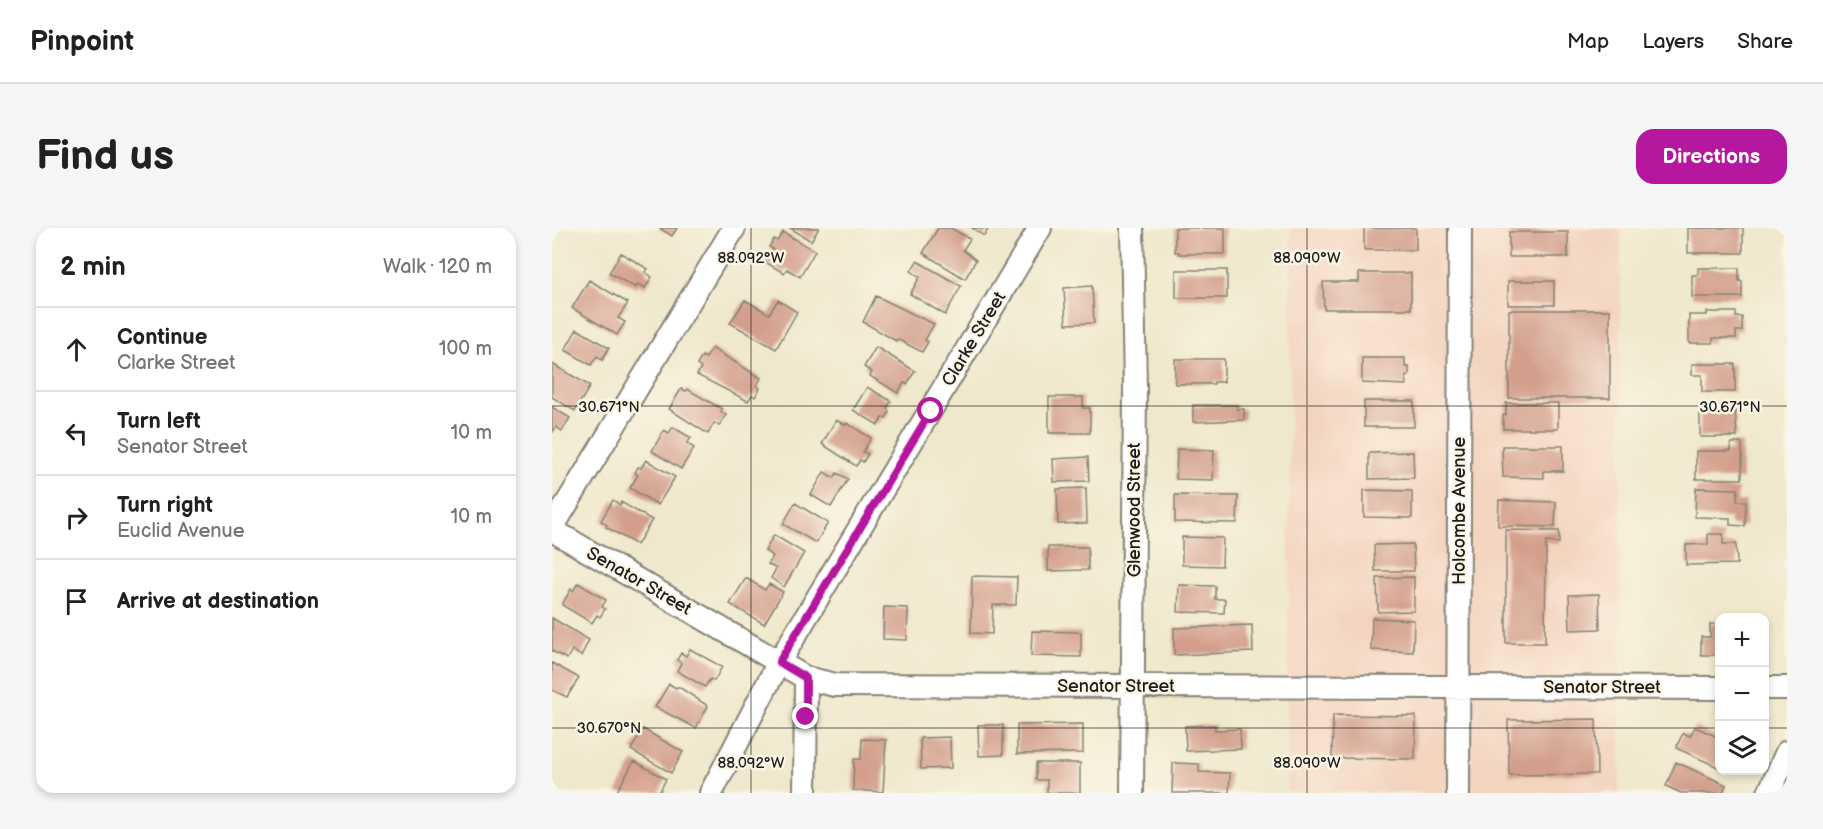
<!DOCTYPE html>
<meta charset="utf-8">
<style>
:root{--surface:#fff;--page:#f6f6f6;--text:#202124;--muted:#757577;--line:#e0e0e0;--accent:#b5179e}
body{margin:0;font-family:"Balsamiq Sans",sans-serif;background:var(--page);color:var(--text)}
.controls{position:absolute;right:18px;bottom:18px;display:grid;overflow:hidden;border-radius:12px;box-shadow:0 3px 9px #0003}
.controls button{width:54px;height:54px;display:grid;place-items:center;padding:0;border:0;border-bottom:2px solid var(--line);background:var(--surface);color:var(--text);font:30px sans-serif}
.stop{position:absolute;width:18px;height:18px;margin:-14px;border:4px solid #b5179e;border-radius:50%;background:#fff}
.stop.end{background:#b5179e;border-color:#fff;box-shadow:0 2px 6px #0008}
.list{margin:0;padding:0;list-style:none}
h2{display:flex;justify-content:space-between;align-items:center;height:78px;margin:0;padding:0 24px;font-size:26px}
h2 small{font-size:20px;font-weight:400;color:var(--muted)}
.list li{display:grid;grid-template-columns:39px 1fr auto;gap:18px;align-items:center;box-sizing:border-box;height:84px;padding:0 24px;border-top:2px solid var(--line)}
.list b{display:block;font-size:22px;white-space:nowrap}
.list p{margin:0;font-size:20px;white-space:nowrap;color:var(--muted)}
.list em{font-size:20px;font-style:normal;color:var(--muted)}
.icon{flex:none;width:33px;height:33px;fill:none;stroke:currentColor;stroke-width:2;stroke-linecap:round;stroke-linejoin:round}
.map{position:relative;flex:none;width:1235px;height:565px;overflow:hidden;border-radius:18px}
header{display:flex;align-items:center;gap:36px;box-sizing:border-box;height:84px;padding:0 30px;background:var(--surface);border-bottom:2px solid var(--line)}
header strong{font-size:28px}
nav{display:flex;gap:33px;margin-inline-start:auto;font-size:21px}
.intro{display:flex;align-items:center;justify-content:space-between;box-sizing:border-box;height:144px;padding:0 36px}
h1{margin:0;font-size:42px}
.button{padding:15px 27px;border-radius:18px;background:var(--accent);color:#fff;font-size:21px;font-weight:700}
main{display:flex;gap:36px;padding:0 36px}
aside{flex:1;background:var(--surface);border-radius:18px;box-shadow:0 3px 9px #0003}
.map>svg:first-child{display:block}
.built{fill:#f3d4bf}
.building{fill:#d39f8c}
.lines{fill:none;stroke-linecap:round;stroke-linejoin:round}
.minor-casing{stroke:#868274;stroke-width:26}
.minor{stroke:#fff;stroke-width:22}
.route{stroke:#b5179e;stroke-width:8}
.ticks{fill:none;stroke:#1c1c1c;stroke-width:1.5;stroke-opacity:0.45}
.labels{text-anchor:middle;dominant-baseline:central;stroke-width:5;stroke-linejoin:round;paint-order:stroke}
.street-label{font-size:18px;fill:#1c1c1c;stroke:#fcf5e5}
.ticks-label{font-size:15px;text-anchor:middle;fill:#1c1c1c;stroke:#fcf5e5;stroke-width:5;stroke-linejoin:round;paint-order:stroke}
</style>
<header>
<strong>Pinpoint</strong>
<nav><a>Map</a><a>Layers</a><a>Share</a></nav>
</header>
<div class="intro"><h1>Find us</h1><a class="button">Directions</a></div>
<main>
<aside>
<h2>2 min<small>Walk · 120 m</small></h2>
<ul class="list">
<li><svg class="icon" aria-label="ahead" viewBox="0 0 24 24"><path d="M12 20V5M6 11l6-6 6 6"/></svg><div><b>Continue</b><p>Clarke Street</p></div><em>100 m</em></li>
<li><svg class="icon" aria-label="left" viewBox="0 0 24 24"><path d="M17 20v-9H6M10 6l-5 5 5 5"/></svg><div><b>Turn left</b><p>Senator Street</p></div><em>10 m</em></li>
<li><svg class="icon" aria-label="right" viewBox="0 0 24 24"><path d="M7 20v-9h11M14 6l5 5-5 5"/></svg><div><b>Turn right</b><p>Euclid Avenue</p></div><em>10 m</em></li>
<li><svg class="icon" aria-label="arrive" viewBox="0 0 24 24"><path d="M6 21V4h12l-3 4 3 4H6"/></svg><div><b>Arrive at destination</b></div></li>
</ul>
</aside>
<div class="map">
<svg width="1235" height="565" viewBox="0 0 1235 565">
<rect width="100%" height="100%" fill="#fcf5e5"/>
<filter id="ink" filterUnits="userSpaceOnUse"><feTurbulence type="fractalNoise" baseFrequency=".0167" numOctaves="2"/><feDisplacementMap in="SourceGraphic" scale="12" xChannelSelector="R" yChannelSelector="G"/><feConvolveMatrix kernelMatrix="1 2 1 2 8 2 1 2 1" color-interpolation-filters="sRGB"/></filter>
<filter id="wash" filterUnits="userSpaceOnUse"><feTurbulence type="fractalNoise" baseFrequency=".008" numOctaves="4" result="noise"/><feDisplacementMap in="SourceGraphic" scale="24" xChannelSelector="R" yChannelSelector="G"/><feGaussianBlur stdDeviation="1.35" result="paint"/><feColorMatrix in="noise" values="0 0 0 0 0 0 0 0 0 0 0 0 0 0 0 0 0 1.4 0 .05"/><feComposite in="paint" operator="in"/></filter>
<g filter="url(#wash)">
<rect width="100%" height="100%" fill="#efe8cc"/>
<path class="built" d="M739 0H1069L1068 565H735Z"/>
<g id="blocks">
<path class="building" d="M107 0H125L120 8Z
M238 0H267L259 13Z
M386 0H399L418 11 411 22 424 32 413 51 371 25Z
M420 0H437L432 8Z
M623 0H673V26H627V24H623Z
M812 0H864V22H812Z
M1136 0H1191V25H1136Z
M231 4 263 23 248 49 235 41 232 45 213 34 221 21 217 19 222 11 225 13Z
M957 4H1016V29H957Z
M69 25 96 41 93 44 100 49 93 60 86 56 84 60 57 45Z
M365 33 409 58 393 87 358 66 368 49 359 43Z
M1146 40H1187V53H1190V69H1140V47H1146Z
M624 42H675V70H624Z
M807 45H859V81H772L771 54H807Z
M37 52 76 75 66 90 73 94 65 107 20 80Z
M956 53H1002V77H956Z
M540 58 542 95 514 96 512 60Z
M324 68 382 96 373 112 376 114 370 124 345 111 344 113 311 94Z
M193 72 217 86 226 72 245 84 224 121 178 95Z
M957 82H1058V170H957Z
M1155 84H1184V89H1190V103H1184V110H1161V115H1137V87H1155Z
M25 101 57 120 50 132 45 128 39 137 13 122Z
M324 119 363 143 355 156 352 155 346 165 318 148 320 144 312 139Z
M160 120 209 150 205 158 208 160 203 169 200 167 196 173 145 147 149 140 145 137 150 128 154 130Z
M810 130H853V139H857V148H854V157L810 155Z
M623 131H672V154H662V156H623Z
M0 136 38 158 23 183 0 169Z
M1140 136H1183V164H1150V147H1140Z
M315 159 339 173 335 180 337 184 334 190 331 189 326 197 301 182Z
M129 161 134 163 135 161 170 181 169 184 174 187 167 198 162 195 156 206 117 181Z
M497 169H531V180H538V205H497Z
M812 173H862V199H812Z
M954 175H1006V201H951V187H954Z
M641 177H685V181H692V192L641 194Z
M1161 178H1176V183H1183L1185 209H1148V183H1161Z
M0 179 18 190 10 203 4 199 0 205Z
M284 192 294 197 295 195 319 210 311 224 316 226 311 234 308 232 304 238 270 216Z
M121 199 139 210 135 215 142 220 129 241 100 223 112 202 117 205Z
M1179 215H1190V251H1144V223H1179Z
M950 218H1011V243H992V250L951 249Z
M625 221 662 222 661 252 624 251Z
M861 224 862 250 817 251V225Z
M536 229 537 253 502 254 501 231Z
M94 232 123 249 106 277 78 260 86 247 83 245 86 239 89 240Z
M272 244 282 250 285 245 296 251 279 279 259 267Z
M534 260 535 295 506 296 505 261Z
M1144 260 1186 261 1185 273H1194L1193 298 1178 297V290L1143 289Z
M812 262 860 263V290L812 289Z
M623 267 686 268 685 295 623 294Z
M61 272 68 277 69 274 100 292 85 317 54 299 55 297 49 293Z
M947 272 1004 274 1003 299 946 298Z
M243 275 276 295 264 315 231 296Z
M954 302 1007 303V315L994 314 993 415H954Z
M1156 306H1171V316H1184L1185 336 1134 337V317L1156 316Z
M222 307 252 325 232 359 219 350 224 341 216 336 221 328 213 323Z
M630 309 671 310 670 338 630 337Z
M861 316 862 343H823L822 317Z
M496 319H536V342L496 343Z
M420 348 465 349 464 377H441L440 406 419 405Z
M862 349V383L826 384 825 350Z
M194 350 213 362 217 356 231 364 212 396 178 376Z
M26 355 54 372 50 379 53 381 48 389 45 387 40 395 10 377 19 361 21 363Z
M627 357 663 358V371H673L672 385 626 384Z
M1047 366 1048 401 1018 402 1017 367Z
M332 379 356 380 355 412 331 411Z
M0 390 37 412 29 428 20 422 15 431 0 423Z
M820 390 862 392 861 424 819 422Z
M1158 396H1168V427H1149V409H1158Z
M700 397 701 424 622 427V400Z
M480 403 529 404V429L479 428Z
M138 421 170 439 162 453 158 451 153 459 125 443 129 435 125 432 129 425 134 428Z
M0 435 27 450 15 469 0 462Z
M117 456 124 460 125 459H127L156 478 144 500 103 479Z
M781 487 864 488 863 531 780 530Z
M1044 491 1045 546 957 547 956 492Z
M531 496V525L465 526V497Z
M426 497H451V527L427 528Z
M663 497V502L688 501 689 521 634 523 633 498Z
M1143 499 1168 510V540L1124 520 1131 505 1138 508Z
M91 501 131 524 119 545 79 522Z
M398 509 399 540 369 541 368 510Z
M310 511 334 512 331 564 301 562 302 531H309Z
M82 533 114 551 107 565H64Z
M1124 534 1174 557 1171 565H1129L1114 558Z
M484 535H528V565H495V552H484Z
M621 535 647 536V544L678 545 677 565H620Z"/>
</g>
</g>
<g filter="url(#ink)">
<use href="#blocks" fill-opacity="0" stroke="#868274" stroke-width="1.5"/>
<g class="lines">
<g class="minor-casing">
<path id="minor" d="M580 0 583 159 580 565
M0 300 182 0
M0 302 254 450 283 457 1168 460
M1212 460H1235
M159 565 227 434 488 0
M253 565 254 450
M906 565 908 0
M1217 565 1235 524"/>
</g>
<use href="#minor" class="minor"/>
</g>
</g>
<g class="lines" filter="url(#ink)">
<path class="route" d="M254 489V450L227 434 379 183"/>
</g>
<path class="ticks" d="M199 0V565M755 0V565M0 178H1235M0 500H1168M1212 500H1235"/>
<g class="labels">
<g class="street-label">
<text transform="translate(422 111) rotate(-59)">Clarke Street</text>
<text transform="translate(582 282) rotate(-90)">Glenwood Street</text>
<text transform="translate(907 283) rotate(-90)">Holcombe Avenue</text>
<text transform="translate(87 353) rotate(30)">Senator Street</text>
<text x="564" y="458">Senator Street</text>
<text x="1050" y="459">Senator Street</text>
</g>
</g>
<g class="ticks-label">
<text x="199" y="35">88.092°W</text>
<text x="755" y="35">88.090°W</text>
<text x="57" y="184">30.671°N</text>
<text x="1178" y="184">30.671°N</text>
<text x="57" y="505">30.670°N</text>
<text x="199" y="540">88.092°W</text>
<text x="755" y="540">88.090°W</text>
</g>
</svg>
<div class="controls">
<button>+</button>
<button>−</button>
<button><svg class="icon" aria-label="layers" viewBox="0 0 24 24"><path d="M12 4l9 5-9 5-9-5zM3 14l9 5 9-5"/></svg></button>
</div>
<div class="stop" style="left:379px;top:183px"></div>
<div class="stop end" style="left:254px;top:489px"></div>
</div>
</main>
